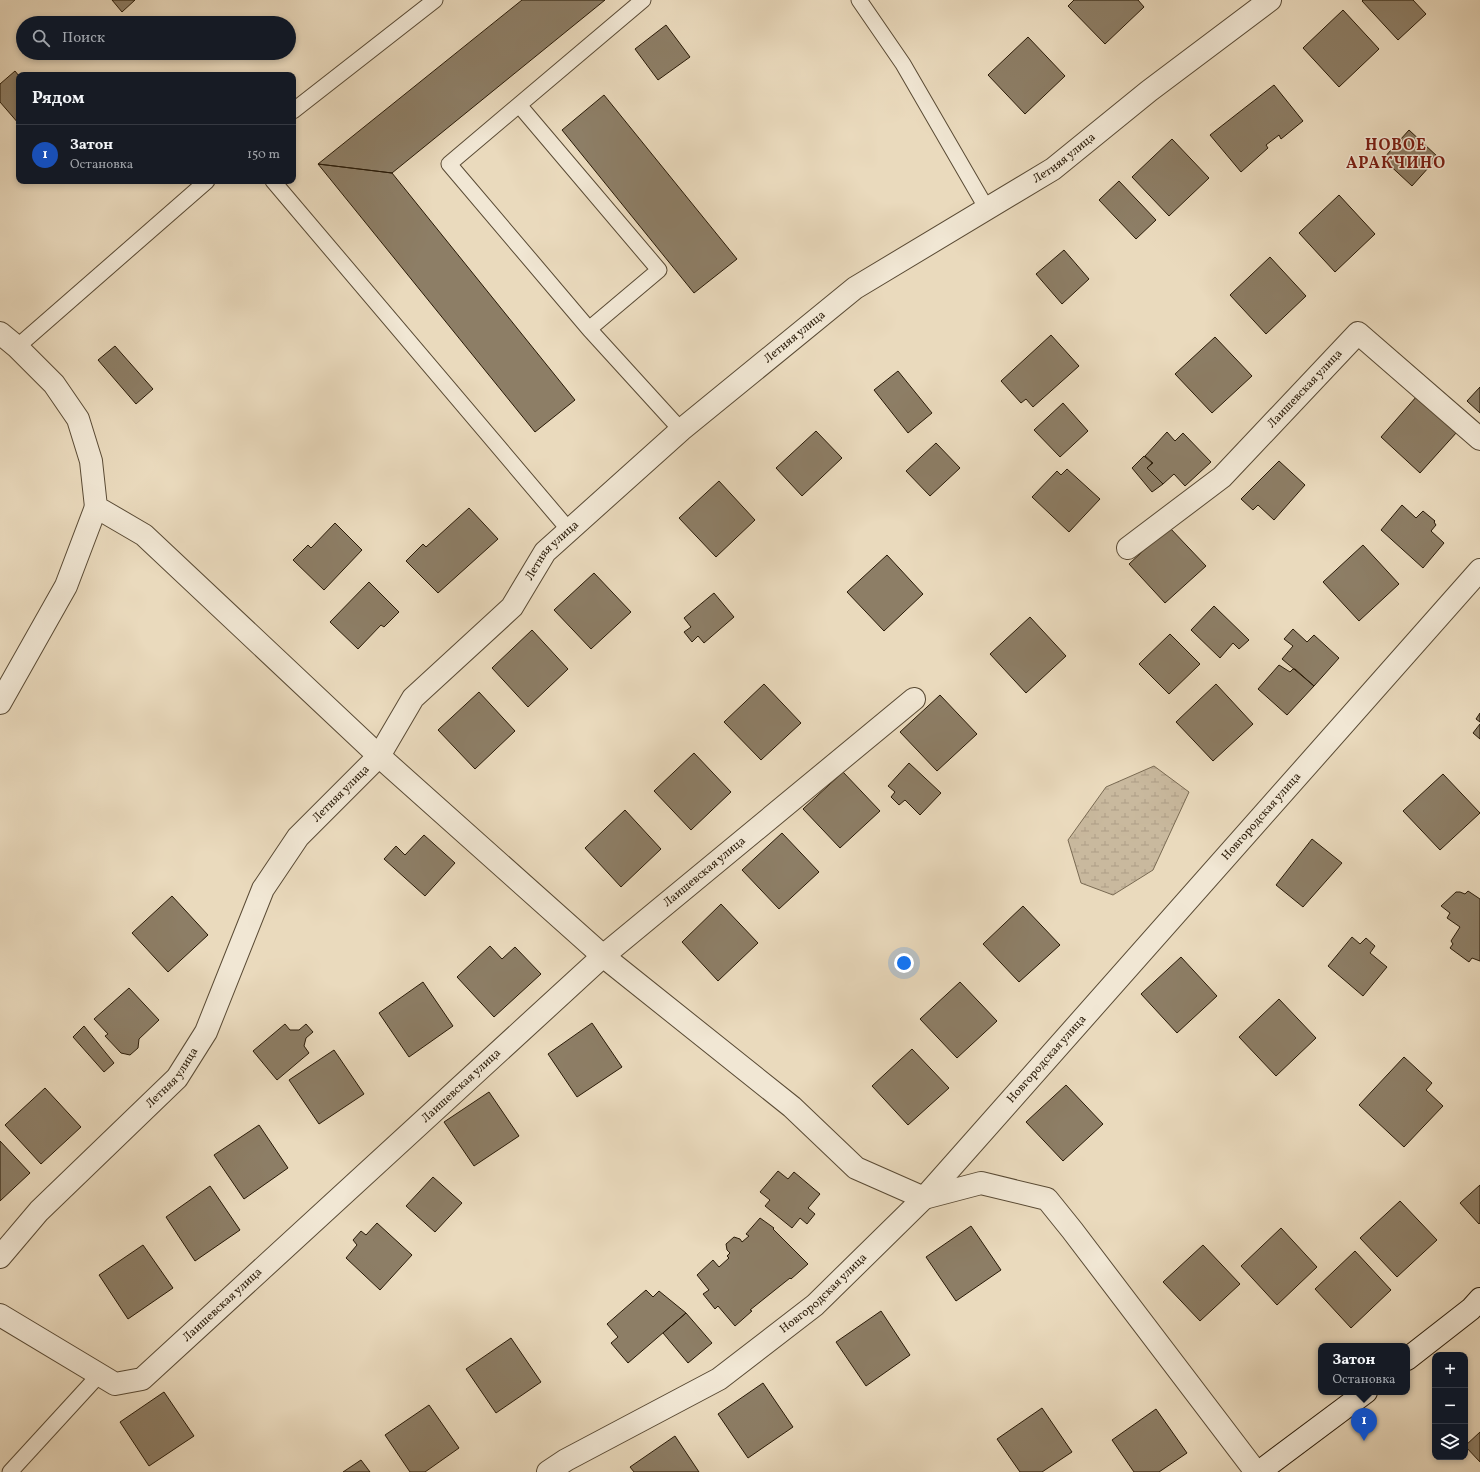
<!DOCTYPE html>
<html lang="ru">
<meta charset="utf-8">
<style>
:root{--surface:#171b24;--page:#242831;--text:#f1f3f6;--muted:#9ea1a6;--line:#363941;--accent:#c59692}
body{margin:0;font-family:Vollkorn,serif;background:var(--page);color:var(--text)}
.controls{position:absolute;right:12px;bottom:12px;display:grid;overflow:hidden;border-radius:8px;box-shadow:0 2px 6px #0003}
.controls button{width:36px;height:36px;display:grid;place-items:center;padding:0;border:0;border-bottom:1px solid var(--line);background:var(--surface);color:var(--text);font:20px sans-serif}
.you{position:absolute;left:904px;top:963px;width:14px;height:14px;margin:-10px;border:3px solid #fff;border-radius:50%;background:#1a73e8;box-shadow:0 0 0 6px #1a73e833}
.badge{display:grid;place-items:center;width:26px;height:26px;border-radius:50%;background:var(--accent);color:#fff;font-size:13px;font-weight:700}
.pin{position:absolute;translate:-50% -33px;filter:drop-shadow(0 1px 2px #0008)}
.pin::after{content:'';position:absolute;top:21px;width:14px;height:12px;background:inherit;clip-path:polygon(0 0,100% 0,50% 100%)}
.popup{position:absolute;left:1318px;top:1343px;width:92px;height:52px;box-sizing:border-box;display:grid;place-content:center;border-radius:8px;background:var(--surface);filter:drop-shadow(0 1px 3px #0005);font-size:13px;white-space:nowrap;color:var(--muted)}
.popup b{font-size:15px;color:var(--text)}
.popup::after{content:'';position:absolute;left:50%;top:100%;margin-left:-8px;border:8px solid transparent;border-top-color:var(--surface)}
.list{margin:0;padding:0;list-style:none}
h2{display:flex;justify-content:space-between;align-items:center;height:52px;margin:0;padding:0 16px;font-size:17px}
h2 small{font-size:13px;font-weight:400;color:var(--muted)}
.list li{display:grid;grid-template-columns:26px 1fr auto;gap:12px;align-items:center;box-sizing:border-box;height:60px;padding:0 16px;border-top:1px solid var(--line)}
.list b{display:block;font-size:15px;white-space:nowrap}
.list p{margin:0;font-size:13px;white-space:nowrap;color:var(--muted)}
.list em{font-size:13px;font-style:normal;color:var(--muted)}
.icon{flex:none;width:22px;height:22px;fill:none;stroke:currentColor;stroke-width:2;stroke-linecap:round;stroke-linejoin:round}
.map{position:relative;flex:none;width:1480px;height:1472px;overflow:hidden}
.search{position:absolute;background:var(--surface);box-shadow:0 2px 6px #0003;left:16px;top:16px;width:280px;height:44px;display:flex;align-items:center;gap:10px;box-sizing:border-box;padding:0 14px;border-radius:22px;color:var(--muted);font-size:15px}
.panel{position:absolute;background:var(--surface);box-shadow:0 2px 6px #0003;left:16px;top:72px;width:280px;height:112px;border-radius:8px}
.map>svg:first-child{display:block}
.wetland{fill:url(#wetland-marsh);stroke:#796a52}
.building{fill:#8d7e66;stroke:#291a07}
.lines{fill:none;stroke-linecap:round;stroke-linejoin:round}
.lane-casing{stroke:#594a34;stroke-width:17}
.street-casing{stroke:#594a34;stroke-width:24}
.secondary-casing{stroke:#291a07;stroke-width:24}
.lane{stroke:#f1e7d4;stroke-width:15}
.street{stroke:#f1e7d4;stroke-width:22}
.secondary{stroke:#f1e7d4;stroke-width:22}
.labels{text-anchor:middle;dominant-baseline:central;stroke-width:3;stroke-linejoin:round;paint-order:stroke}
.street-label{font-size:12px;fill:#291a07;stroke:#f1e7d4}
.district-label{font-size:16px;font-weight:bold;letter-spacing:1px;fill:#7a1f14;stroke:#f1e7d4}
</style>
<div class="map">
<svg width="1480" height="1472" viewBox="0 0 1480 1472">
<defs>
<pattern id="wetland-marsh" width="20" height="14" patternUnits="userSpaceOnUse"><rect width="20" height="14" fill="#c9b99e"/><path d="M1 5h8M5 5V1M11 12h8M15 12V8" fill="none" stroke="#ad9e87"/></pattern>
</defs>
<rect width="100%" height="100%" fill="#eadabd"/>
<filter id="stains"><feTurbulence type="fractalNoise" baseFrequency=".005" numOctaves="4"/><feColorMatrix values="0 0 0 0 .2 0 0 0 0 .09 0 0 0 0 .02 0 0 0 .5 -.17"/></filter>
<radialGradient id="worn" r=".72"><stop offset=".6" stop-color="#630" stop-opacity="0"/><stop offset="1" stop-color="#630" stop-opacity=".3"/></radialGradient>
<path class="wetland" d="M1154 766 1189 792 1153 870 1113 895 1081 883 1068 840 1106 787Z"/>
<path class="building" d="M112 0H135L122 12Z
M522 0H605L392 173 318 164Z
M1074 0H1138L1144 7 1105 44 1068 6Z
M1363 0H1413L1426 14 1398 40 1362 1Z
M1343 10 1379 49 1339 87 1303 48Z
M666 25 690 57 658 80 635 49Z
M1028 37 1065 76 1025 114 988 75Z
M15 71 19 76V124L0 102V84Z
M1274 85 1303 121 1281 139 1279 135 1266 145 1268 148 1241 172 1210 135Z
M604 95 737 259 694 293 562 130Z
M1409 130 1438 157 1412 186 1383 159Z
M1172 139 1209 178 1169 216 1132 177Z
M318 164 392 173 575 400 535 432Z
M1119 181 1156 220 1136 239 1099 200Z
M1339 195 1375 234 1335 272 1299 233Z
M1064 250 1089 279 1062 304 1036 274Z
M1270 257 1306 296 1266 334 1230 295Z
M1051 335 1079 366 1033 407 1026 399 1021 403 1001 381Z
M1215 337 1252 376 1212 413 1175 374Z
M115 346 153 389 136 404 98 360Z
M898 371 932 413 908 433 874 390Z
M1480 387V413L1467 401Z
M1417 396 1457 432 1420 473 1381 437Z
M1063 403 1088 431 1060 457 1034 430Z
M816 431 842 458 802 496 776 468Z
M1167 432 1175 441 1183 433 1211 462 1185 486 1174 474 1163 484 1147 468 1153 463 1145 456Z
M936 443 960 468 930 496 906 471Z
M1144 456 1152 463 1147 468 1163 484 1152 492 1132 468Z
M1279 461 1305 485 1274 520 1258 505 1253 510 1241 499Z
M1067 469 1100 499 1069 532 1032 497 1057 471 1061 475Z
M719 481 755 520 716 557 679 518Z
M1402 505 1416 518 1423 511 1435 521 1434 522 1436 525 1431 531 1444 543 1423 568 1381 530Z
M469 508 498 539 438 593 406 561 423 544 426 547Z
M335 523 362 550 324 590 293 560 308 545 311 548Z
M1169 527 1206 566 1165 603 1129 564Z
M1363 545 1399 584 1359 621 1323 582Z
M887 555 923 594 884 631 847 592Z
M594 573 631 612 591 649 554 610Z
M369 582 399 612 384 627 381 625 358 649 330 622Z
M714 593 734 617 704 643 698 636 692 642 684 632 691 627 684 618Z
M1214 606 1249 640 1239 649 1233 643 1220 658 1191 630Z
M1030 617 1066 656 1026 693 990 654Z
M1293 629 1307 642 1314 635 1339 658 1314 686 1282 659 1293 646 1284 639Z
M532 630 568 669 528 707 492 668Z
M1170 634 1200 664 1169 694 1139 664Z
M1279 665 1290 672 1293 669H1295L1314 686 1287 715 1258 689Z
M764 684 801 723 761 760 724 722Z
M1216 684 1253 724 1213 761 1176 722Z
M479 692 515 731 475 769 438 730Z
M940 695 977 734 937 771 900 732Z
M1480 713V722L1476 719Z
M1480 724V739L1473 733Z
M694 753 731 792 691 830 654 791Z
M909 763 941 793 920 815 905 800 899 805 891 797 895 792 888 786Z
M843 772 880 811 840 848 803 809Z
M1443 774 1480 813 1440 850 1403 811Z
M625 810 661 849 621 887 585 848Z
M782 833 819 872 779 909 742 870Z
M424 835 455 863 425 896 384 859 396 846 405 855Z
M1312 839 1342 863 1303 907 1276 885Z
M1468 891 1480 899V961L1472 958 1469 962 1450 948 1453 944 1451 941 1460 927 1447 918 1450 913 1441 906 1456 892H1460L1465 894Z
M172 896 208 935 168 972 132 933Z
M721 904 758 943 718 981 682 942Z
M1023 906 1060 945 1019 982 983 944Z
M1352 937 1360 944 1366 938 1375 946 1370 953 1387 967 1363 996 1328 966Z
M490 946 502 959 515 947 541 974 494 1017 457 977Z
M1181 957 1217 996 1177 1033 1141 994Z
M423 982 453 1026 409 1057 379 1013Z
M960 982 997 1021 957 1058 920 1019Z
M129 988 159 1020 139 1039 138 1048 130 1055 121 1053 105 1036 108 1034 94 1019Z
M1279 999 1316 1038 1276 1076 1239 1037Z
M592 1023 622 1067 577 1097 548 1054Z
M285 1024 290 1030H299L306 1024 313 1032 306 1038 304 1046 309 1053 277 1080 253 1051Z
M84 1026 114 1063 104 1072 73 1037Z
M912 1049 949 1088 908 1125 872 1086Z
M334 1050 364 1094 319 1124 289 1080Z
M1404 1057 1432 1083 1426 1090 1443 1106 1404 1147 1359 1105Z
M1066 1085 1103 1124 1063 1161 1026 1122Z
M45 1088 81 1127 41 1164 5 1125Z
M489 1092 519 1136 474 1166 444 1122Z
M259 1125 288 1168 244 1199 214 1155Z
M0 1141 30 1173 0 1201Z
M778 1171 788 1179 794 1172 820 1194 808 1208 815 1214 807 1224 800 1218 792 1228 765 1206 770 1200 760 1192Z
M433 1177 462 1203 435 1232 406 1206Z
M1480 1185V1223L1479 1224 1460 1203Z
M210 1186 240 1230 195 1261 166 1217Z
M1400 1201 1437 1240 1397 1277 1360 1238Z
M760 1218 774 1228 773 1229 808 1264 791 1279 790 1278 750 1310 752 1311 735 1326 718 1306 715 1309 703 1294 709 1290 697 1275 713 1260 719 1267 729 1258 727 1256 730 1253 727 1250 726 1244 734 1237 740 1239 742 1242 749 1236 746 1234Z
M377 1223 412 1255 380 1290 346 1258 357 1245 353 1240 361 1231 366 1235Z
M971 1226 1001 1270 956 1301 926 1257Z
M1281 1228 1317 1267 1277 1305 1241 1266Z
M143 1245 173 1288 128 1319 99 1275Z
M1203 1245 1240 1284 1200 1321 1163 1282Z
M1355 1251 1391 1290 1351 1328 1315 1289Z
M646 1290 653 1297 659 1291 686 1313 628 1363 611 1343 618 1337 607 1324Z
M881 1311 910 1355 866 1386 836 1342Z
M686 1313 712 1343 688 1363 663 1333Z
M511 1338 541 1382 496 1413 466 1369Z
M763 1383 793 1427 748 1458 718 1414Z
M164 1392 194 1436 149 1466 120 1422Z
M429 1405 459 1448 425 1472H410L385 1435Z
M1042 1408 1072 1452 1042 1472H1020L997 1439Z
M1156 1409 1187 1453 1159 1472H1134L1112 1440Z
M1480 1432V1462L1465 1446Z
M675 1436 699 1472H634L630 1467Z
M361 1460 370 1472H343Z"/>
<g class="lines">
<g class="lane-casing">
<path id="lane" d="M643 0 449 164 589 329 681 430
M859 0 903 64 987 209
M519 105 659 270 589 329
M293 111 435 0
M273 181 569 530
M17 347 207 181
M10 1472 99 1375"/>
</g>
<g class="street-casing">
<g id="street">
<path d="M0 333 17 347 54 384 78 419 91 461 96 507 144 535 379 756 603 956 792 1107 856 1168 924 1198 981 1183 1047 1199 1072 1230 1256 1472"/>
<path id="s1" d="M1128 548 1222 477 1358 333 1480 439"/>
<path d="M0 703 66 586 96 507"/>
<path id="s2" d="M0 1257 39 1211 177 1078 206 1032 263 889 298 837 379 756 413 698 512 607 545 552 681 430 855 288 1053 169 1149 91 1270 0"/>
<path id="s3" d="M0 1315 115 1384 142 1379 603 956 914 699"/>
<path id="s4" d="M548 1472 566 1460 719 1379 815 1305 924 1198 1480 570"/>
</g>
</g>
<g class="secondary-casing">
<path id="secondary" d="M1407 1359 1471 1309 1480 1299
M1259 1472 1366 1392"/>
</g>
<use href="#lane" class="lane"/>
<use href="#street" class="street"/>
<use href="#secondary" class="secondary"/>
</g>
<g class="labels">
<g class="street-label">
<text stroke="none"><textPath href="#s2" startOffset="1557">Летняя улица</textPath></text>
<text stroke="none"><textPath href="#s2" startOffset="1233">Летняя улица</textPath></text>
<text stroke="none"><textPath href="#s1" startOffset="239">Лаишевская улица</textPath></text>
<text stroke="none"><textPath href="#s2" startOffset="909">Летняя улица</textPath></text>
<text stroke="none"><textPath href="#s2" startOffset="584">Летняя улица</textPath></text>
<text stroke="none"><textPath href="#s4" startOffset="978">Новгородская улица</textPath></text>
<text stroke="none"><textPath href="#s3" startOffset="919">Лаишевская улица</textPath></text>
<text stroke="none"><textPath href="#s4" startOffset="654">Новгородская улица</textPath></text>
<text stroke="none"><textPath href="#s2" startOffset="249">Летняя улица</textPath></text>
<text stroke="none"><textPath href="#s3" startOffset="595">Лаишевская улица</textPath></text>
<text stroke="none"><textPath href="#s4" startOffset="330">Новгородская улица</textPath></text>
<text stroke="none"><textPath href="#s3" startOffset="271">Лаишевская улица</textPath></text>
</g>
<g class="district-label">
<text x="1396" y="146">НОВОЕ<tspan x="1396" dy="18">АРАКЧИНО</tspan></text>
</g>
</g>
<rect width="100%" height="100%" filter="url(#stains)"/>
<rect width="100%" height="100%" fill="url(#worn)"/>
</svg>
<div class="controls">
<button>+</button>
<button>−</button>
<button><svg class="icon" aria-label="layers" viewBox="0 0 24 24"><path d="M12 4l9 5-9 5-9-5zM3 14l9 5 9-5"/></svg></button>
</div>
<div class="you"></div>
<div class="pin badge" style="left:1364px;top:1441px;background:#1a4fb4">1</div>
<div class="popup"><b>Затон</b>Остановка</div>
<div class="search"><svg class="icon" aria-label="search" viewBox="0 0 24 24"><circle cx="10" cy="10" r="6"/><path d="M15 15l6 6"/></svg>Поиск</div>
<section class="panel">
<h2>Рядом<small></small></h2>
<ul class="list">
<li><span class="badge" style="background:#1a4fb4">1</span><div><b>Затон</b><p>Остановка</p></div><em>150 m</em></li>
</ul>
</section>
</div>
